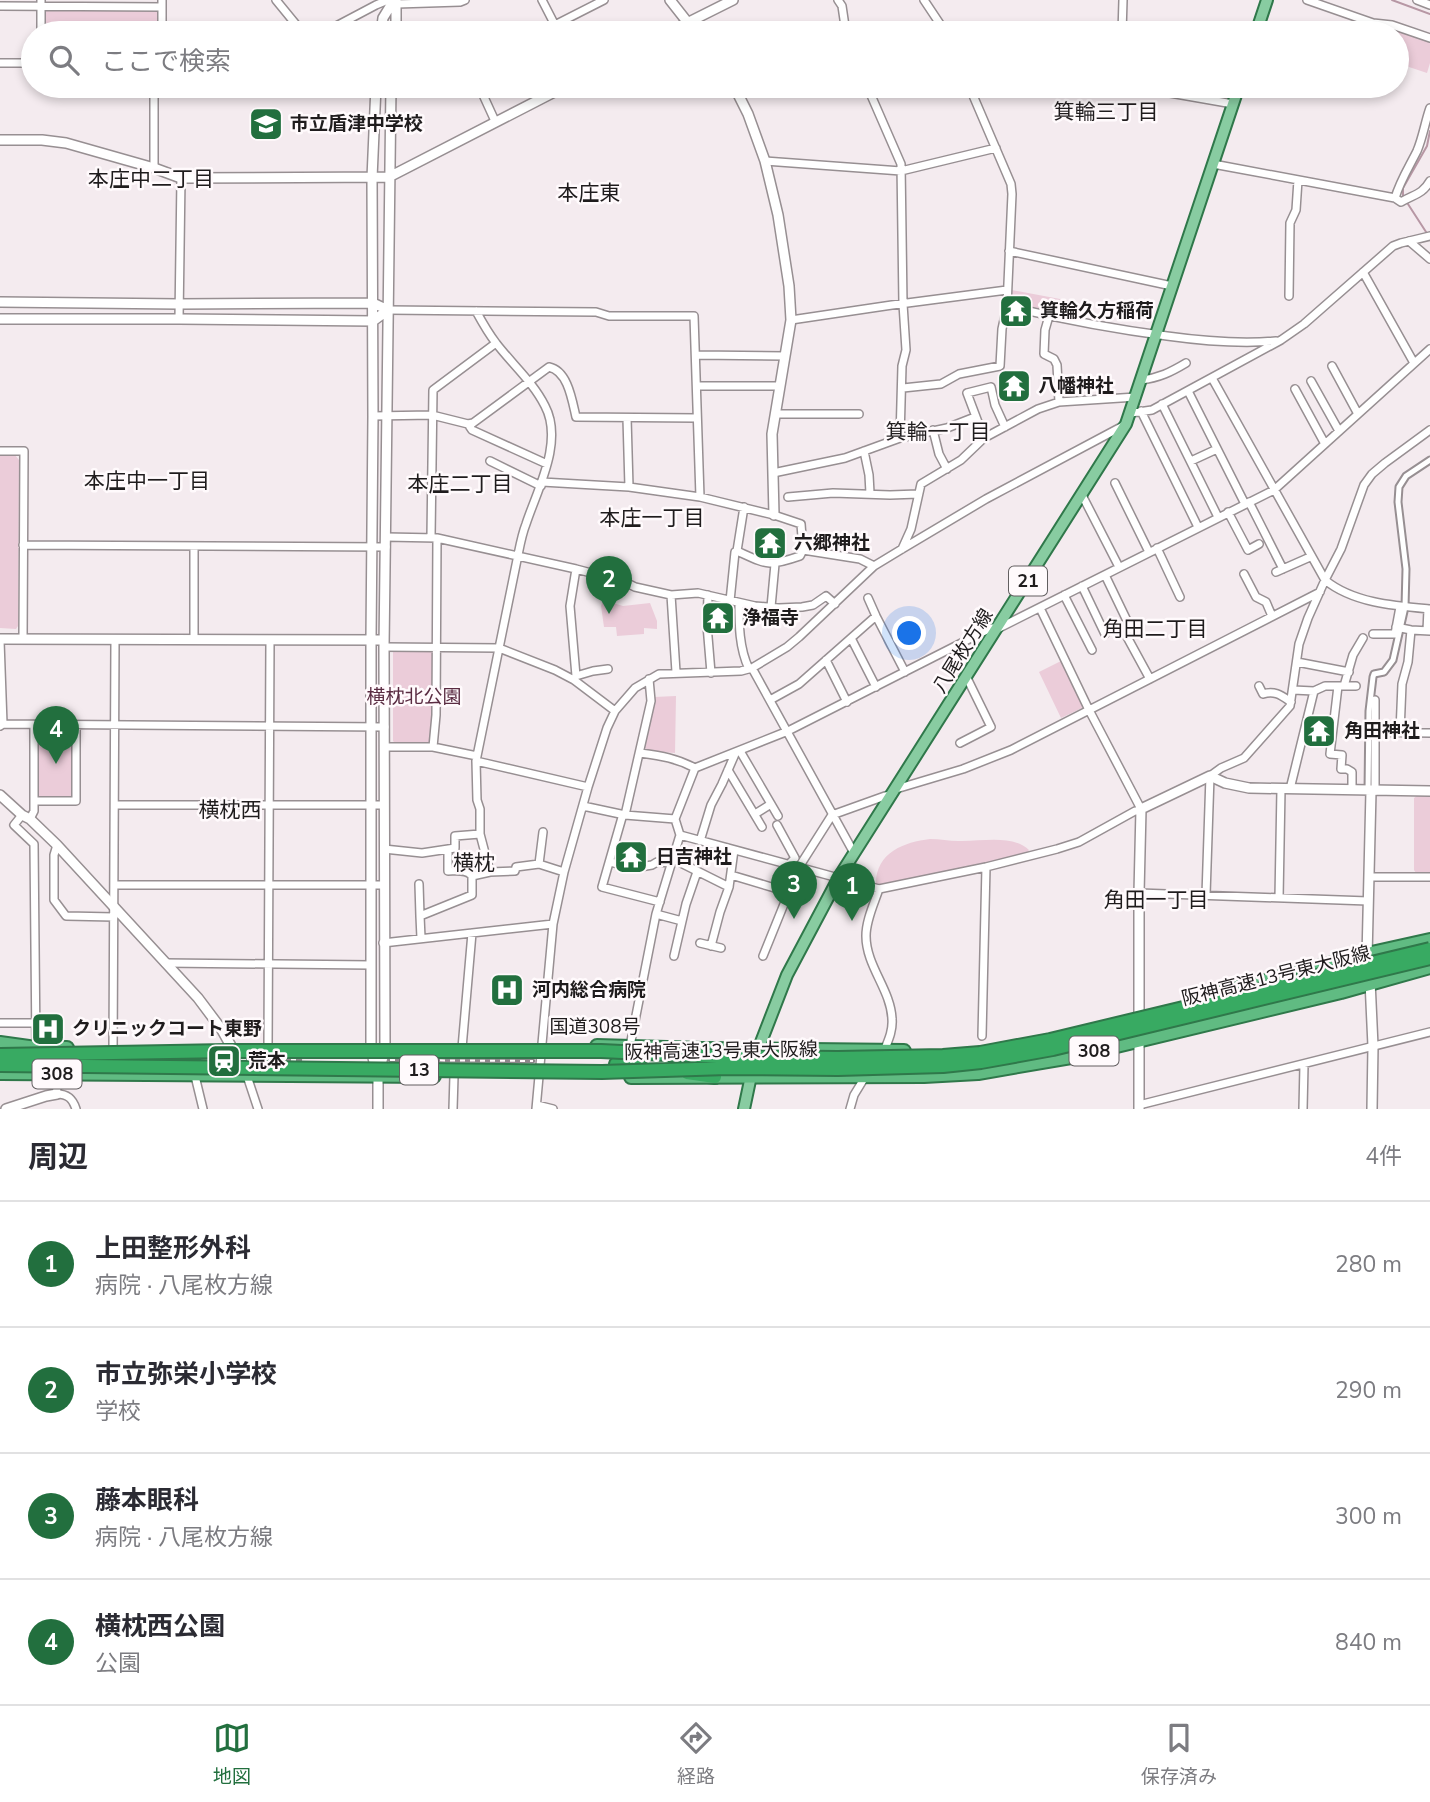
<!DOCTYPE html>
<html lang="ja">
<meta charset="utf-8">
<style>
:root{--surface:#fff;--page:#f2f2f3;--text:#2b2b33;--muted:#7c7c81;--line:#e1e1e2;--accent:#226f3e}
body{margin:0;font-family:"Nunito Sans","Noto Sans JP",sans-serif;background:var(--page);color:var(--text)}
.you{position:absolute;left:910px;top:634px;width:24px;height:24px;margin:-18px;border:5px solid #fff;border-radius:50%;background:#1a73e8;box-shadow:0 0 0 10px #1a73e833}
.badge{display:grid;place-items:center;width:46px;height:46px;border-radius:50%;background:var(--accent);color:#fff;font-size:23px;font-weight:700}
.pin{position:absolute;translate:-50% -58px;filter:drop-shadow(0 2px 4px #0008)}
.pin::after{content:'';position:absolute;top:37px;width:24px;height:21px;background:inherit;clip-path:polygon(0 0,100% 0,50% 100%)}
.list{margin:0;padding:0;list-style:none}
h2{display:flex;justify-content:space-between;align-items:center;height:91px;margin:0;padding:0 28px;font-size:30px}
h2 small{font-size:23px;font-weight:400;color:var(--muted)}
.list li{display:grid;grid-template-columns:46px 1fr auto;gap:21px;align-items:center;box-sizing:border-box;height:126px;padding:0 28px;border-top:2px solid var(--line)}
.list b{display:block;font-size:26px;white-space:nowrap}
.list p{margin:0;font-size:23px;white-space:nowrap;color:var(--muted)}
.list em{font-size:23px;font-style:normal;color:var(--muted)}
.icon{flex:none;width:38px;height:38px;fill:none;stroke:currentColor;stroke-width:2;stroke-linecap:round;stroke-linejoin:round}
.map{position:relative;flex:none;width:1430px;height:1109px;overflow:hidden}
.search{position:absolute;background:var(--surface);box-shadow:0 4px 10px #0003;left:21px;right:21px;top:21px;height:77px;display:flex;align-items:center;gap:18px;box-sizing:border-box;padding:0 24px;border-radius:38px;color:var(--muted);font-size:26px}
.sheet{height:595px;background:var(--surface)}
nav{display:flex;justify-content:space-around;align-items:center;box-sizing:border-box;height:98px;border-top:2px solid var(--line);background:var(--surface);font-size:19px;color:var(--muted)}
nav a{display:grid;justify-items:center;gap:4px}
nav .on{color:var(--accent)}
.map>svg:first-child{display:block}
.green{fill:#ebccd9}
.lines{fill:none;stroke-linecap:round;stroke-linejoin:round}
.stream{stroke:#b797a4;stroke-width:2}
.pedestrian-casing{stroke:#978f92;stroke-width:9}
.minor-casing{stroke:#978f92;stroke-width:10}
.tertiary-casing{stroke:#978f92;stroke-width:12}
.primary-casing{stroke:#2f784a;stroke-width:14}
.trunk-casing{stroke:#2f784a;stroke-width:16}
.motorway-casing{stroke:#2f784a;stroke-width:16}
.pedestrian{stroke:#fff;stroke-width:5}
.minor{stroke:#fff;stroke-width:7}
.tertiary{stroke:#fff;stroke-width:9}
.primary{stroke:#88cca1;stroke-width:10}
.trunk{stroke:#60bb82;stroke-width:12}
.motorway{stroke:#38aa62;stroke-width:12}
.rail-casing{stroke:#8d878a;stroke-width:4.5}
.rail{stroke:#fffafc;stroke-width:2;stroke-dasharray:5;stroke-linecap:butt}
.motorway-bridge-casing{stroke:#2f784a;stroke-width:16;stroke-linecap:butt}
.motorway-bridge{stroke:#38aa62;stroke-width:12}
.labels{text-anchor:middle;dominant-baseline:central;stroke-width:5;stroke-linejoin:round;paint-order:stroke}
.shield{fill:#fffafc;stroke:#625f60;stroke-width:2}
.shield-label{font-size:18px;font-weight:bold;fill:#1f1c1d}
.poi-label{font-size:19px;font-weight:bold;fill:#1f1c1d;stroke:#fffafc;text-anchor:start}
.street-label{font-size:19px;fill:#1f1c1d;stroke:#fffafc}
.park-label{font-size:19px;fill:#5a2c42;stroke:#fffafc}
.neighbourhood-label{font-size:21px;fill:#1f1c1d;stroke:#fffafc}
</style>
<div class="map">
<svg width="1430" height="1109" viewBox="0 0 1430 1109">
<rect width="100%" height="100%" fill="#f4ebef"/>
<path class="green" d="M48 8 154 9 157 12V33H44L45 12Z
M1391 29 1430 40V63L1427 73 1397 63V33H1389Z
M1012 290 1076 302 1073 319 1014 304 1011 298Z
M0 455H15L19 460 18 626 16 629 0 628Z
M603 600 623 606 650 603 657 621V629L644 628V634L617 636 616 627H604L601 606Z
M395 649H429L434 653V714L431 741 428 744 395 743 393 741V652Z
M1063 660 1084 707 1061 718 1039 672Z
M676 696 675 753 648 751 644 747 654 697Z
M41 728H71L74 733V795L69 800 42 799 37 794 38 732Z
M1418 795H1430V873H1416L1414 870V798Z
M930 839C940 839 949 841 958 841 980 842 1012 834 1029 850L1026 855 878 886 876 885C875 853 904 842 930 839Z"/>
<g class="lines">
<path class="stream" d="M1392 0 1430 14
M1403 196V188L1427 146 1430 131
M1406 201 1428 235"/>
<g class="pedestrian-casing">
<path id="pedestrian" d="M1368 791 1369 711 1373 677 1374 674 1384 672 1393 660 1405 607 1406 569 1398 502 1399 487 1406 476 1430 460"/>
</g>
<g class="minor-casing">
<path id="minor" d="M162 0V33
M276 0 303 33
M542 0 559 33
M838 0 842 6 846 33
M924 0 946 33
M1307 0 1373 23 1392 25 1430 38
M1417 0 1430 5
M397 4 460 2 465 0
M0 6 162 7
M41 33V0
M323 33 376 5 388 0
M539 33 604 0
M1122 33 1123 0
M0 63H33
M154 86V168
M479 86 495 121
M867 86 901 164 903 304 906 350 902 366 900 438
M1170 93 1233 104
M765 161 901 171 996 148
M1213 164 1395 198C1400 181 1409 167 1417 151 1423 137 1425 122 1430 108
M1395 198 1401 202C1414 194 1422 195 1430 181
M1409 241 1430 259
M1009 251 1172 286
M1363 272 1414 363
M1289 296 1290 223 1296 210 1298 180
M1007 306C1060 319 1113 329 1167 336 1203 341 1240 344 1276 341
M388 310 596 312 609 316H694L700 497 774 515 801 524 803 550 860 559 874 566
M476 311C482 322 488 333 496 343 512 364 533 382 545 406 564 442 537 490 526 524 522 534 520 545 518 555L476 761 477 800 480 809V834L490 872
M1049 316 1045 330 1044 354 1054 359 1057 365 1059 402
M179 319 181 178
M791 320 892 305 1007 290
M696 355 785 356
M1332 366 1358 414
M1212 378 1325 580C1353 603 1395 606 1430 609
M1141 380C1159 378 1171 372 1186 363
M1311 381 1339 431
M697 386H780
M903 388 941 384 959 374 1000 366 1002 329 1007 306 1012 194 1011 184 969 86
M1295 389 1325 444
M1188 391 1245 504
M1162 404 1218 517
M1141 411 1198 527
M1131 413 1152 410 1281 340 1304 324 1393 246 1401 243 1430 236
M776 414H859
M373 416 432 415 468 424 472 430 547 464
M627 418 629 487
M468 424 473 423 549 367C568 371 572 400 576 417L697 418
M933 430 939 454 947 469
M984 438 967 393 991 387 995 405 1005 427
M0 451H24L23 639
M864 451 869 475 870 493
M490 461 541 486
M1191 461 1217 449
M773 473 845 458 900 438 947 428 975 417
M542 482 629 487 700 497
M1115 483 1149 552
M1082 495 1119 567
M788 497 833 493 890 495 918 494
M1249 502 1283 569
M1228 512 1248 550 1259 544
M386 537 437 538 576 569 625 582 635 587 671 595 698 593 755 606 779 608 802 607 813 605 826 596 835 604
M431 537 433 390 496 343
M23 545 386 547
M194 547V639
M1157 548 1180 597
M902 549 911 529 921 484 961 460 984 438 1038 409 1059 402 1136 397
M737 551C768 565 768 567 800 556L803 550
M1276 572 1310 557
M1244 574 1256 597 1266 602 1272 616
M1105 575 1131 629
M1082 586 1105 634
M671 595 676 672
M708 595 707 625 711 673
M1064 595 1092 650
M868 598 876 616 905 672
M730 601 735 552 737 551 744 507
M739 603C739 624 739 648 749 669
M771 607 775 564
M1040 608 1089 710 1141 809
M1396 627 1411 630 1430 631
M1427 631 1428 609
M1373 634H1395L1400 607
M1126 635 1150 679
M851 638 876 687
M0 641 3 724
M384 647 499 648 555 670 574 680 615 711
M826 660 847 702
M1297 662 1349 672
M752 668 854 853
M576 676 593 671 608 669
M574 680 576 676 570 606 576 569
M1259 686 1263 694C1275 690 1282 696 1291 702
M1338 686 1330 754 1342 755 1341 769H1347L1352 772V790
M1344 686 1353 655 1363 638
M1293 690 1314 691 1325 686H1356
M770 700 799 684 876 616
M1375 700V732
M0 726 3 724 385 727
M1400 732 1402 684 1408 662 1411 630
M960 743 991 727 967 678
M385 747H433L477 756
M433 747 436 715 437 538
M740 751 778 816
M640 753C662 756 676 758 695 768
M476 761 588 787
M728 770 762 827
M896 789 963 769 1011 750 1320 592
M1290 789 1314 691
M1375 791V732L1430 733
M34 801H76V725
M115 805H384
M583 806 625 815 675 819
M623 814 602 887 660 902
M755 814 771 804
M22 815 14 825 34 844 36 1048
M625 815 651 701 649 679
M30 819 34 811V725
M777 825 795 858 788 865
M680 835 879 889 986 867 1057 849 1079 842 1135 811H1140
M700 841 711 805 722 784 735 754
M57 845 54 855V900L66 916 114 917
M384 849 422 853 455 848V836L480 834
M448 849V871C456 871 467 869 472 876
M673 859 729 887
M610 862 634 868 652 865 657 862 671 863
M539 864 543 832
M731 875 778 889
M1369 877H1430
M419 884 420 916
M115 885H384
M879 889C874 904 866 920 866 936 866 966 891 990 892 1019 893 1031 888 1041 884 1051
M1139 893 1368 901
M1206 895 1210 776 1221 768 1244 758 1290 706 1299 644 1308 618 1325 580 1341 549 1364 485 1372 474 1385 463 1430 430
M1279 898 1281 789
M656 914 682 921
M421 938 420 916 472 895V876L490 872 515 871 516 867 539 864 564 872
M383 943 553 924
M700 943 721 948
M711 946 720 912 729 887 734 850
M674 956 686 904 697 872
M763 956 799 867 832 815 885 796 892 795
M165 963 371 965
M0 1023H35
M982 1036 986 867
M630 1046 656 914 680 835 675 819 695 768 788 731 991 628H999L1274 490 1430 349
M268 1048 270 641
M462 1048 472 933
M113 1056 115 641
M56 1074 57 1094C68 1094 73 1099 76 1109
M195 1076 203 1109
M247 1076 258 1109
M537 1105 553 1109
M1139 1105 1430 1032
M453 1109 454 1076
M536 1109 553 924 564 872 588 787 607 728 615 711 635 688 659 674 741 671 752 668 787 647 799 637 874 566 902 549 986 499 1123 426
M850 1109 854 1095 865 1077
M1303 1109 1304 1065"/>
</g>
<g class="tertiary-casing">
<path id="tertiary" d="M670 0 696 33
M381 33 383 18 394 0
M396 33V0
M667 33 733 0
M376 86 372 178 373 416 371 640V1049L377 1075
M734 86 748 114 765 161 778 215 789 286 791 320 772 434 774 515
M0 140H42L66 143 154 168 181 178 389 177 566 86
M0 302 179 304 373 303 388 310
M0 319H179L373 321 388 310
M0 639 384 640
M0 795 22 815 30 819 57 845 198 998 222 1030 245 1071
M1367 957 1371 791
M1370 981 1373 1046 1372 1109
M1139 1023V893L1141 809 1210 776 1225 783 1249 788 1430 791
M6 1109 46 1096 57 1094
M378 1109V1076L385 1049 384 647 391 86
M1139 1109V1037"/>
</g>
<g class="primary-casing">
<path id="primary" d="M1256 33 1267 0
M756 1055 787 975 839 877 1126 424 1239 86
M744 1109 752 1071"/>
</g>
<g class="trunk-casing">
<path id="trunk" d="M1200 998 1367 954 1430 940
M0 1043 36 1048H67
M597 1046 702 1049 904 1051
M0 1073 434 1076
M631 1077 924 1076 978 1073 1071 1057 1341 992 1430 967"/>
</g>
<g class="motorway-casing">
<path id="motorway" d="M616 1064 641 1067
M687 1073 715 1077"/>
</g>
<use href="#pedestrian" class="pedestrian"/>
<use href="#minor" class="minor"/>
<use href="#tertiary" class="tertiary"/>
<use href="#primary" class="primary"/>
<use href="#trunk" class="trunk"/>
<use href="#motorway" class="motorway"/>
<g class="rail-casing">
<path id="rail" d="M241 1059 300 1060
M390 1060 533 1061
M795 1061 923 1060 968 1056 1013 1049 1360 969 1430 951
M152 1063 230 1064"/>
</g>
<use href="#rail" class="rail"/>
<g class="motorway-bridge-casing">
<path id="motorway-bridge" d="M0 1055 227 1051H601L728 1057 838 1058 943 1056 980 1053 1050 1040 1430 949
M0 1065 602 1072 727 1068 838 1069 943 1066 981 1062 1053 1049 1430 958"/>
</g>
<use href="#motorway-bridge" class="motorway-bridge"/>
</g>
<defs>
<g id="school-square" transform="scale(1.75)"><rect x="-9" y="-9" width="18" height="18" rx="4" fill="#226f3e" stroke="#fffafc"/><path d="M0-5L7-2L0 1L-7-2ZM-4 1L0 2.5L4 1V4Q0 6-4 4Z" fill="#fff"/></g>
<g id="temple-square" transform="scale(1.75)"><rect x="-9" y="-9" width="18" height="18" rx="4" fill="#226f3e" stroke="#fffafc"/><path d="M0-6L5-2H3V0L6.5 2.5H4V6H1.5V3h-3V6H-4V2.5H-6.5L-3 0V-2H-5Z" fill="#fff"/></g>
<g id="hospital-square" transform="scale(1.75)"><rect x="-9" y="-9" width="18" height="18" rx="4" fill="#226f3e" stroke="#fffafc"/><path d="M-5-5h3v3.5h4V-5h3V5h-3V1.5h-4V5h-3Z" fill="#fff"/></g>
<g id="station-square" transform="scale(1.75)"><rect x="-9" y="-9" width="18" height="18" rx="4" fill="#226f3e" stroke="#fffafc"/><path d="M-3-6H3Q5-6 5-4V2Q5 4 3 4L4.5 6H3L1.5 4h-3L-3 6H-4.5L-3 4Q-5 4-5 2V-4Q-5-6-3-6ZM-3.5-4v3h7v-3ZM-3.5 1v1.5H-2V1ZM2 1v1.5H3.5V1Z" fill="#fff"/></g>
</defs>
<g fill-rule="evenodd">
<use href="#school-square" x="266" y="124"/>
<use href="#temple-square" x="1016" y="311"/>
<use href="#temple-square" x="1014" y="386"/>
<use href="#temple-square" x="770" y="543"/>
<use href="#temple-square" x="718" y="618"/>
<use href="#temple-square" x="1319" y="731"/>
<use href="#temple-square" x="631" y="857"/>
<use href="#hospital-square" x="507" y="990"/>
<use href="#hospital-square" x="48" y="1029"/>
<use href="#station-square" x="224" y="1061"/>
</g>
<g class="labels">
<g class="shield">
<rect x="1009" y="566.5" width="38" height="29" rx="5"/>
<rect x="1069.5" y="1036.5" width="49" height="29" rx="5"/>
<rect x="400" y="1055.5" width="38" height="29" rx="5"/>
<rect x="32.5" y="1059.5" width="49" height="29" rx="5"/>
</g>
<g class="shield-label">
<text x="1028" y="581">21</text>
<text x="1094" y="1051">308</text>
<text x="419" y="1070">13</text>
<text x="57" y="1074">308</text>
</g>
<g class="poi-label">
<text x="290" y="124">市立盾津中学校</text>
<text x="1040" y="311">箕輪久方稲荷</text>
<text x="1038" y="386">八幡神社</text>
<text x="794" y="543">六郷神社</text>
<text x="742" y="618">浄福寺</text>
<text x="1344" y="731">角田神社</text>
<text x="656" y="857">日吉神社</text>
<text x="532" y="990">河内総合病院</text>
<text x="72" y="1029">クリニックコート東野</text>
<text x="248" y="1061">荒本</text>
</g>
<g class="street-label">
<text transform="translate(963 651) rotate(-58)">八尾枚方線</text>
<text transform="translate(1276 976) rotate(-14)">阪神高速13号東大阪線</text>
<text x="595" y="1027">国道308号</text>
<text transform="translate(721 1051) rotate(-1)">阪神高速13号東大阪線</text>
</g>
<g class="park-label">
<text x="414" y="697">横枕北公園</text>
</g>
<g class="neighbourhood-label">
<text x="1106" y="112">箕輪三丁目</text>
<text x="151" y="179">本庄中二丁目</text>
<text x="589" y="193">本庄東</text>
<text x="938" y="432">箕輪一丁目</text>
<text x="147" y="481">本庄中一丁目</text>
<text x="460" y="484">本庄二丁目</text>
<text x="652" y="518">本庄一丁目</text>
<text x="1155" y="629">角田二丁目</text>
<text x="230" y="810">横枕西</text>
<text x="474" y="863">横枕</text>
<text x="1156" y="900">角田一丁目</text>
</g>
</g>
</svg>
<div class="you"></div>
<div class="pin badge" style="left:852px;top:921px">1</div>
<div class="pin badge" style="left:609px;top:614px">2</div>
<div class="pin badge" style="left:794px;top:919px">3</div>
<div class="pin badge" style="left:56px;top:764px">4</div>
<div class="search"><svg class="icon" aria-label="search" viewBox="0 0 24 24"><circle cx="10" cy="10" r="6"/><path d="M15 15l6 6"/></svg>ここで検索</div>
</div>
<section class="sheet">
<h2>周辺<small>4件</small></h2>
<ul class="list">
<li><span class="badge">1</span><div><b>上田整形外科</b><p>病院 · 八尾枚方線</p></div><em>280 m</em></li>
<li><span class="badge">2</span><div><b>市立弥栄小学校</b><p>学校</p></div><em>290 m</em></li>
<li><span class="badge">3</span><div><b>藤本眼科</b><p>病院 · 八尾枚方線</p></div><em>300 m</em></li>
<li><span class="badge">4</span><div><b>横枕西公園</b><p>公園</p></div><em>840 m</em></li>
</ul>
</section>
<nav>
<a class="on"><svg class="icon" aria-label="map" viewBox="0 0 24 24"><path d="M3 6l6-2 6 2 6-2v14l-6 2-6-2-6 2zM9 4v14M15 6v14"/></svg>地図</a>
<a><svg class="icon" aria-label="directions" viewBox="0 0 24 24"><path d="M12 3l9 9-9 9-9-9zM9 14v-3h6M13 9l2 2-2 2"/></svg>経路</a>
<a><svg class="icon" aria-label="saved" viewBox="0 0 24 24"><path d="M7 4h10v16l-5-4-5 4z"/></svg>保存済み</a>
</nav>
